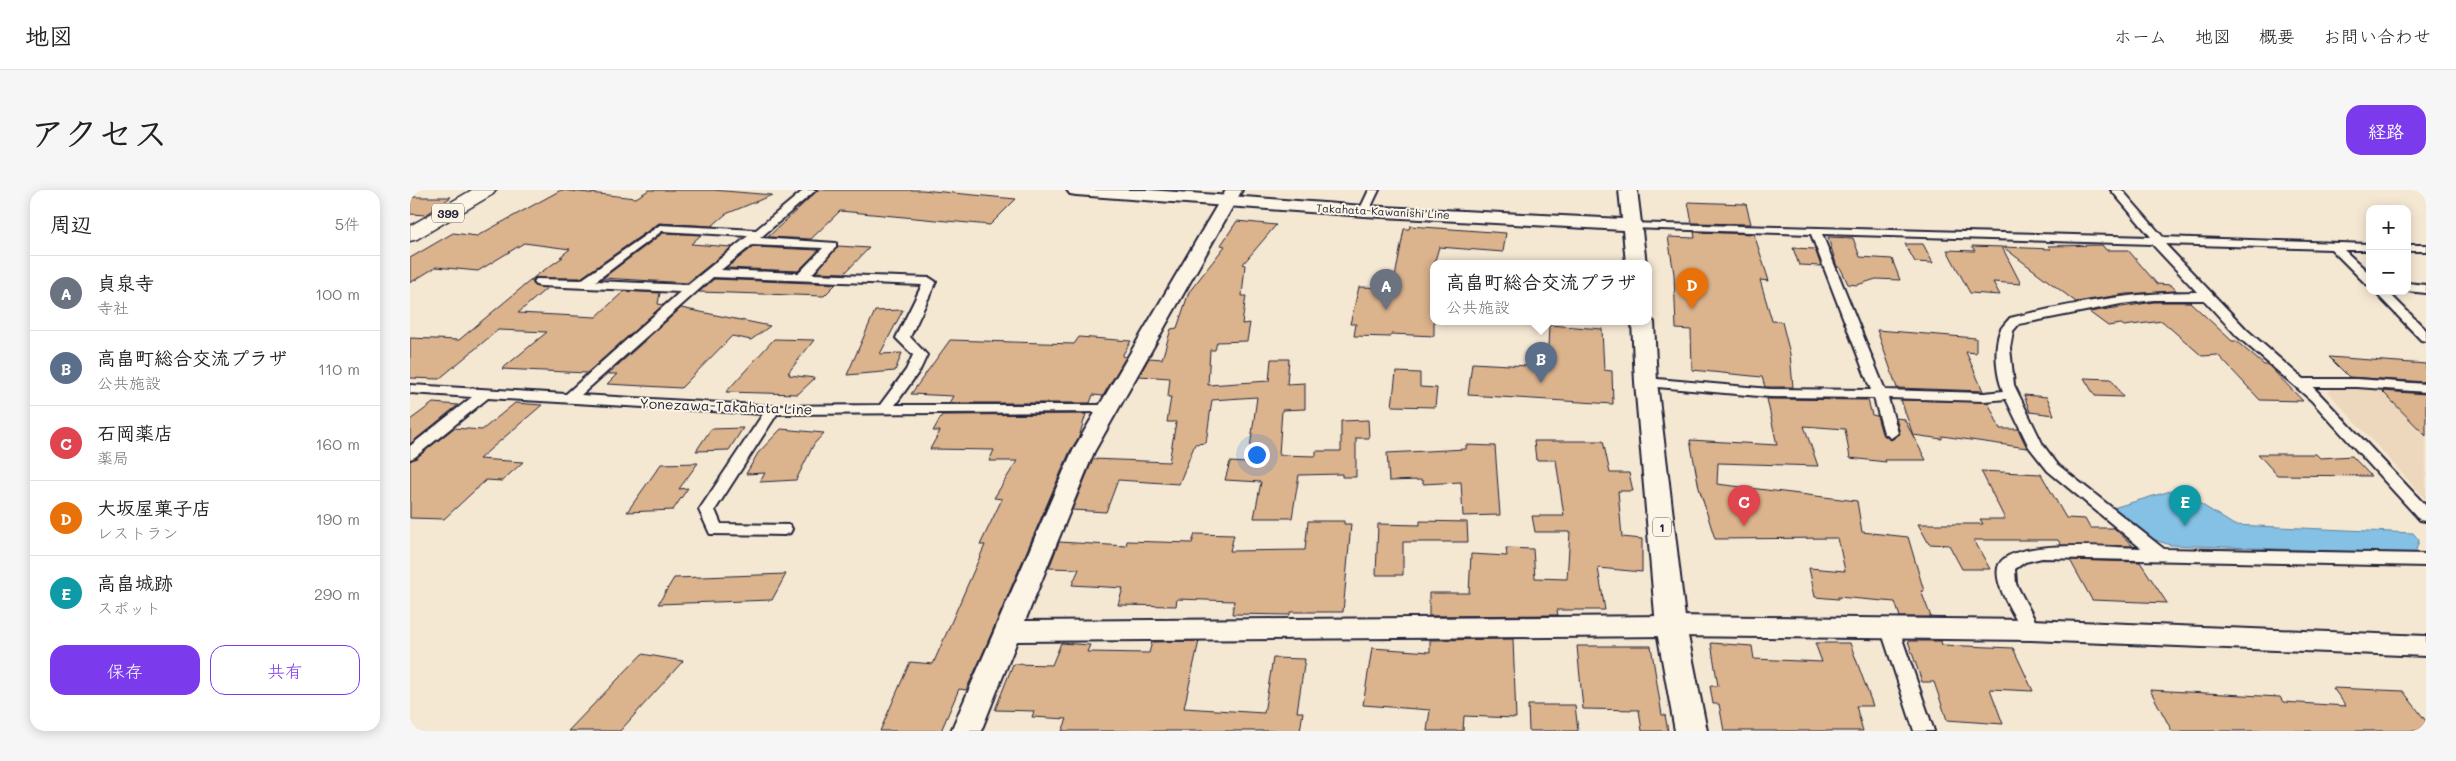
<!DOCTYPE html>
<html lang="ja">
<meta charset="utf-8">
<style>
:root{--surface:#fff;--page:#f6f6f6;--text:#222;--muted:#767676;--line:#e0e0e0;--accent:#7c3aed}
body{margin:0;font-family:Mali,"Klee One",sans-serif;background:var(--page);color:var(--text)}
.controls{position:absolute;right:15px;top:15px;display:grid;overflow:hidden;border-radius:10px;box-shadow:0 2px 12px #0003}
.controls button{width:45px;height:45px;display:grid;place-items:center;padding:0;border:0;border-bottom:1px solid var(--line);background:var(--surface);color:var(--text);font:25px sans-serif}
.you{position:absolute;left:846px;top:264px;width:18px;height:18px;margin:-12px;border:4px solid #fff;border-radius:50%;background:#1a73e8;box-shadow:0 0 0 8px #1a73e833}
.badge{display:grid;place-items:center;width:32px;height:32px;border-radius:50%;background:var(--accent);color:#fff;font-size:16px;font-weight:700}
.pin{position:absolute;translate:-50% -41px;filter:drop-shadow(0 1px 2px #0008)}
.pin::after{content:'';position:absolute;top:26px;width:18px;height:15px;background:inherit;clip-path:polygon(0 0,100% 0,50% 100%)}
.popup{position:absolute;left:1020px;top:70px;width:222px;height:65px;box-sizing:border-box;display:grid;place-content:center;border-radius:10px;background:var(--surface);filter:drop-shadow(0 1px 4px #0005);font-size:16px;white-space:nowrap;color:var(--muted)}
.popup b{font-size:19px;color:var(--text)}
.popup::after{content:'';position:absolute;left:50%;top:100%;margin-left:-10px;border:10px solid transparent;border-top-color:var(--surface)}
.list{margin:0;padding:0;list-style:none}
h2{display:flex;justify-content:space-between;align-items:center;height:65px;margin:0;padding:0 20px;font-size:21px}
h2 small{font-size:16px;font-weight:400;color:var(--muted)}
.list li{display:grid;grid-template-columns:32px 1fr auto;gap:15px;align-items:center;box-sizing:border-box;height:75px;padding:0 20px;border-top:1px solid var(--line)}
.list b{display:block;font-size:19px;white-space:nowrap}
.list p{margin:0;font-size:16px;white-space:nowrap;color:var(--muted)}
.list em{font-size:16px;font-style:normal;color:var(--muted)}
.actions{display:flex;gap:10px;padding:15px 20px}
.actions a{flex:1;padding:11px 0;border:1px solid var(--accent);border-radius:15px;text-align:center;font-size:18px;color:var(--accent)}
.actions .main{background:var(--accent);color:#fff}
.map{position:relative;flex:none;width:2016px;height:541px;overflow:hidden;border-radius:15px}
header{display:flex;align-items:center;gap:30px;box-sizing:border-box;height:70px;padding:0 25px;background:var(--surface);border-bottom:1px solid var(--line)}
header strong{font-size:24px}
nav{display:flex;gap:28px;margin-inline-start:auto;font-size:18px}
.intro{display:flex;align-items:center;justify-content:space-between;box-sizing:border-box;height:120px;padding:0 30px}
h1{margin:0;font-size:35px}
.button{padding:12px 22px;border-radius:15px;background:var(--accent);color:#fff;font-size:18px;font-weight:700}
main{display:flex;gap:30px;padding:0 30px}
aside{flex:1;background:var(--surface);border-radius:15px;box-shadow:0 2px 12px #0003}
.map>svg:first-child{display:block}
.built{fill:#edd8be}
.water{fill:#84c1e4;stroke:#5d81a0}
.building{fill:#dbb38c;stroke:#22223b}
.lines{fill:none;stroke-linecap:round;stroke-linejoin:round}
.street-casing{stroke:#22223b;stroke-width:4}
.secondary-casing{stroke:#22223b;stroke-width:4}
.primary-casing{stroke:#22223b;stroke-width:4}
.highway-casing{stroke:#22223b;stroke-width:3}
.street{fill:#fcf5e5;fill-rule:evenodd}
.secondary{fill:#fcf5e5;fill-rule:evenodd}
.primary{fill:#fcf5e5;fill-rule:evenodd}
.highway{fill:#fcf5e5;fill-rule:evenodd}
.labels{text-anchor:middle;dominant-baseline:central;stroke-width:4;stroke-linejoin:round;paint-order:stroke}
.far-street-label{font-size:11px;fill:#22223b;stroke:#fcf5e5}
.shield{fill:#fcf5e5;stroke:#63616e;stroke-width:1}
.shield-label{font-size:12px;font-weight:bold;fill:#22223b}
.street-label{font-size:14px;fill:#22223b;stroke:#fcf5e5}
</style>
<header>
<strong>地図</strong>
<nav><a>ホーム</a><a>地図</a><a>概要</a><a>お問い合わせ</a></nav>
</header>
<div class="intro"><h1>アクセス</h1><a class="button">経路</a></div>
<main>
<aside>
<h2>周辺<small>5件</small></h2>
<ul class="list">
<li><span class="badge" style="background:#6b7280">A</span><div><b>貞泉寺</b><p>寺社</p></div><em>100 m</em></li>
<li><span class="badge" style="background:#5c6f8a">B</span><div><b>高畠町総合交流プラザ</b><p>公共施設</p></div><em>110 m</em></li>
<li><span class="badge" style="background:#e0444e">C</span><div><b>石岡薬店</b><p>薬局</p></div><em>160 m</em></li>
<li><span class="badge" style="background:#e8710a">D</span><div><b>大坂屋菓子店</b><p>レストラン</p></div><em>190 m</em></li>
<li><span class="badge" style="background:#0f9aa8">E</span><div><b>高畠城跡</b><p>スポット</p></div><em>290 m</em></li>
</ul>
<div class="actions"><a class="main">保存</a><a>共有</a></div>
</aside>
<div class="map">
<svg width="2016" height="541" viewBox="0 0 2016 541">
<rect width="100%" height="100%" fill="#f5e8d3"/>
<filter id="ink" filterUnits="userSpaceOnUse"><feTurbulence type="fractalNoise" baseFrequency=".02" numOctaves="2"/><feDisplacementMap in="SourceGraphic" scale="10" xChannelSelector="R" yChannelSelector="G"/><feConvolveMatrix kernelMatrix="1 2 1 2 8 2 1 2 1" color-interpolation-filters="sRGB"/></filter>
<g filter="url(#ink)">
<path class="built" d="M1940 196 2016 201V310L1918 202 1923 198Z"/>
<path class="water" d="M1767 299 1824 335 2003 343 2009 350 2005 364 1760 355 1743 349 1703 318Z"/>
<path class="building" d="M151 0 226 8 239 0H303L362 5 316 24 302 36 249 33 171 88H124L122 91 124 96 137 98 108 123 186 127 214 101 250 103 248 114 253 115 177 183 92 179 137 142 88 140 29 189 0 188V148L49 150 127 85 153 67H150L160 59 114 53 68 81 26 77 0 93V68L43 43 67 46Z
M408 0H512L606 9 580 35 430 21 401 49 358 47Z
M0 7H41L16 25 0 24Z
M1278 12 1336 14 1341 34 1282 33Z
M827 31 866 35 833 74 835 75 832 106H836L832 134 840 133 837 151 807 152 805 160H800L798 195 859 191 861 169H879L877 194 895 193V219L872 220 869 265 906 266V261H931V231L958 230 959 248H946V287H932V284L889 285 882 328H844L851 292 815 290 820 272 838 273 847 207 802 210 796 253 785 254 769 294 708 290 696 322 662 320 683 269 759 272 766 232H757L761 207H758L760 188 729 186 739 168 752 169 761 139 767 138 779 102 815 56 811 55Z
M1000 36 1096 43 1093 62 1029 57 1024 74V146L981 144 980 147 944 146 946 134H940L949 97 983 98 994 39H999Z
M1284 42 1344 44 1359 91 1350 90 1362 131 1372 132 1380 164 1383 197H1355L1352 187 1282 180 1281 140 1266 139 1264 84 1258 47 1285 48Z
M253 43 291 45 281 54 322 57 277 93 193 88Z
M1418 47 1443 48 1450 67 1482 69 1490 90 1466 89 1447 95 1438 94 1430 77H1427Z
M1495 54H1513L1523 73 1505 72Z
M1692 55 1696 60H1718L1747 94 1761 95 1767 101 1716 104 1666 112 1593 57 1641 59 1638 56Z
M428 56 459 58 435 83 406 82Z
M1562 56 1592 57 1611 94 1583 92 1590 105 1560 103 1537 60 1565 61Z
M343 57 409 60 388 81 316 78Z
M1383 58 1405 59 1411 76 1389 75Z
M304 89 426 94 414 106 289 102Z
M1744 112H1780L1822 151H1826L1854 175H1858L1893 211 1850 210 1808 165 1792 166 1752 131 1714 136 1711 134 1698 136 1679 122Z
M271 118 360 136 341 150 322 146 271 198 197 194 207 184H198Z
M493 120 470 164 492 163 485 181 437 185 465 121Z
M1139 135 1192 139 1194 180 1202 181 1203 214 1058 205 1062 173 1137 177Z
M1467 140 1566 148V163L1556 162 1573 201 1487 198Z
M669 147 721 151 712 166 716 167 693 206 683 205 680 213H539L543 206 501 204 540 150 664 154Z
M364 149 404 150 378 183H380L379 185 405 188 388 204 316 202Z
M1919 167 2016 174V192L1939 187Z
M986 182 1010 183V197L1027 198 1025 217 982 216Z
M1674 188 1701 189 1713 207 1685 206Z
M1972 201 2016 204V246Z
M1614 205 1637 207 1644 225 1620 222Z
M1357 209 1458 210 1462 225 1467 226 1472 244 1481 250 1490 244 1486 228 1494 229 1516 270H1475L1476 272 1440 268 1435 239 1394 236 1408 276 1308 273 1307 294 1447 311 1452 342 1498 347 1514 401H1511L1521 427H1490L1485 412 1428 407V409L1405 407 1399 378 1435 381 1428 348 1305 349 1289 298 1280 250 1367 255Z
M1491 210 1578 212 1590 239H1608L1617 258 1532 246V249L1503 245Z
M23 213 48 215 0 254V230Z
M105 213 132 215 69 269 113 272 92 291 76 290 34 329 0 328V271L6 268 44 238 72 240Z
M676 224 669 247 660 261 570 470 556 500 549 499 531 541H470L500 472 523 474 575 355H570L592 309 584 308 607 271H579L584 260 520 259 530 241H523L532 225Z
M333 238 319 260 286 261 301 239Z
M371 239 414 243 404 254 386 290 350 292 355 283 336 284 348 263Z
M1124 251H1193L1200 283H1219L1223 301H1208L1212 347 1232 349V382L1188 378 1195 420H1147L1148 425 1019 426V403H1059L1061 364 1097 366 1096 358 1123 359 1125 388 1157 389 1160 342H1125L1122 326H1154L1146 270H1126Z
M1056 255 1085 256 1090 325 1053 326 1051 292 1013 294 1012 290 979 291 977 263 1056 259Z
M1848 264H1906L1910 268 1942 266 1961 286 1867 285Z
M288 273 269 299 278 298 263 320 217 322 251 274Z
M1571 281 1631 284 1656 328 1675 329 1680 338H1704L1723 356 1651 355 1648 350H1564L1580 379H1552L1539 355 1519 354 1508 334H1573L1570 329H1595Z
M898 331H934V334H941L933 422H880V425L822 424 824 411 767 409 766 416 708 415 713 398 662 395 669 379 639 378 649 352 716 356 717 351 782 353 785 344 824 345 820 361 895 360Z
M1010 331 1057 332 1058 352H993V385H966L968 334 1010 335Z
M1660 370 1730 372 1757 413 1682 410Z
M376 384 362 410 248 414 264 388Z
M1103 449 1106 528 1054 526 1053 541H1017L1020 520 953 515 962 458 1020 462V450Z
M789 451 774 518 854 523 863 468 895 469 887 522H893L890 541H652L657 529 622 527 624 521 585 520 603 474 642 475 651 453 680 455 677 462 739 463 742 452Z
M1498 451H1531L1532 455 1603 458 1623 501 1580 499 1593 534 1537 530 1524 492H1512Z
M1301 453 1342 456 1344 469 1412 472 1405 453H1440L1463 516H1446L1453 541H1314L1309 514H1303L1300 496H1308Z
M1167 456H1241L1252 525H1255L1258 541H1232L1229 520 1173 519Z
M232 464 273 471 210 541H158Z
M1923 498 1993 501 2016 531V541H1762L1740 500 1870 507 1873 512 1936 516Z
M1118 515H1165L1168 541H1119Z"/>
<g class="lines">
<g class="street-casing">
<path id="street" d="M394 0H406L350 48 426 53V57L402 84 520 88 526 92 500 147 517 165 510 180 485 215H699L706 219 704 222 367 224 305 320 311 334 380 335 382 339 380 343 374 345 300 344 289 320 353 224 78 208 5 267 0 269V256L62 207 0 203V195L156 204 270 102 130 96 126 95 124 92 126 89 171 90 250 35 346 40ZM252 41 338 46 278 95 186 91ZM342 55 413 58 389 83 311 80ZM303 87 512 95 486 148 503 165 496 180 470 215 363 216 171 205Z
M959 0H969L958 23H950L949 21Z
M1701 0H1712L1753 47 1960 54V60H1934L1960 84V95L1956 94 1921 59 1755 54 1837 140 1893 189H1947L2016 194V202L1947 197H1903L2016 316V331L2010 330 1901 210 1827 146 1794 110H1744L1711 114 1609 134 1603 141 1600 158 1604 195 1633 255 1648 275 1754 359 2016 364V376L1632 368 1615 372 1605 379 1606 394 1630 440 1627 445 1621 447 1615 445C1606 428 1584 396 1588 378 1593 347 1707 358 1731 358L1638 281 1619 257 1596 209 1574 211 1478 208 1488 243 1481 248 1474 243 1464 208 1360 207 1236 196 1229 192 1236 188 1360 199 1461 200 1401 44 1221 38 1215 35 1217 33 1741 47ZM1412 44 1742 54 1787 102C1724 102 1662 113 1600 128 1597 132 1592 136 1590 141 1584 157 1586 185 1593 201L1574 203 1475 200Z
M1997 55H2016V61H1997Z
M1997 93 2016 95V103L1997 101Z
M1964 101H1977L2016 140V151L2011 150Z
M1480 433 1486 435 1489 440 1524 541H1504L1471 440 1474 435Z"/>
</g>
<g class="secondary-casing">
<path id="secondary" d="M816 0H832L684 262 615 431 1261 426 1621 430 2016 446V466L1621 450 1261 446 607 451 571 541H541L662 262Z"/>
</g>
<g class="primary-casing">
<path id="primary" d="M657 0H739L954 16 1212 29 1209 0H1227L1236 74H1216L1213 40 954 26 666 5 660 4Z
M1238 127 1244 132 1247 192 1276 436 1297 541H1265L1246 436 1225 192 1222 132H1238Z"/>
</g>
<g class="highway-casing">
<path id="highway" d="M62 0H86L83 4 7 49 0 51V36Z"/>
</g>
<use href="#street" class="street"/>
<use href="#secondary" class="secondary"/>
<use href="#primary" class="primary"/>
<use href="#highway" class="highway"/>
</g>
</g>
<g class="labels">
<g class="far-street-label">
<text transform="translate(973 21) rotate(3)">Takahata-Kawanishi Line</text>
</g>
<g class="shield">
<rect x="22" y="13.5" width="32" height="19" rx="4"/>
<rect x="1243" y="327.5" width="18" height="19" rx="4"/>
</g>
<g class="shield-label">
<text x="38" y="23">399</text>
<text x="1252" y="337">1</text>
</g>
<g class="street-label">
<text transform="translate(316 216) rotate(2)">Yonezawa-Takahata Line</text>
</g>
</g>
</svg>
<div class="controls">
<button>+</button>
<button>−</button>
</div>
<div class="you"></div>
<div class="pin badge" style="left:976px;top:120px;background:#6b7280">A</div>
<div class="pin badge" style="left:1131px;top:193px;background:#5c6f8a">B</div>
<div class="popup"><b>高畠町総合交流プラザ</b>公共施設</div>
<div class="pin badge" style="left:1334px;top:336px;background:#e0444e">C</div>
<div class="pin badge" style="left:1282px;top:119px;background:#e8710a">D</div>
<div class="pin badge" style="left:1775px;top:336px;background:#0f9aa8">E</div>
</div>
</main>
